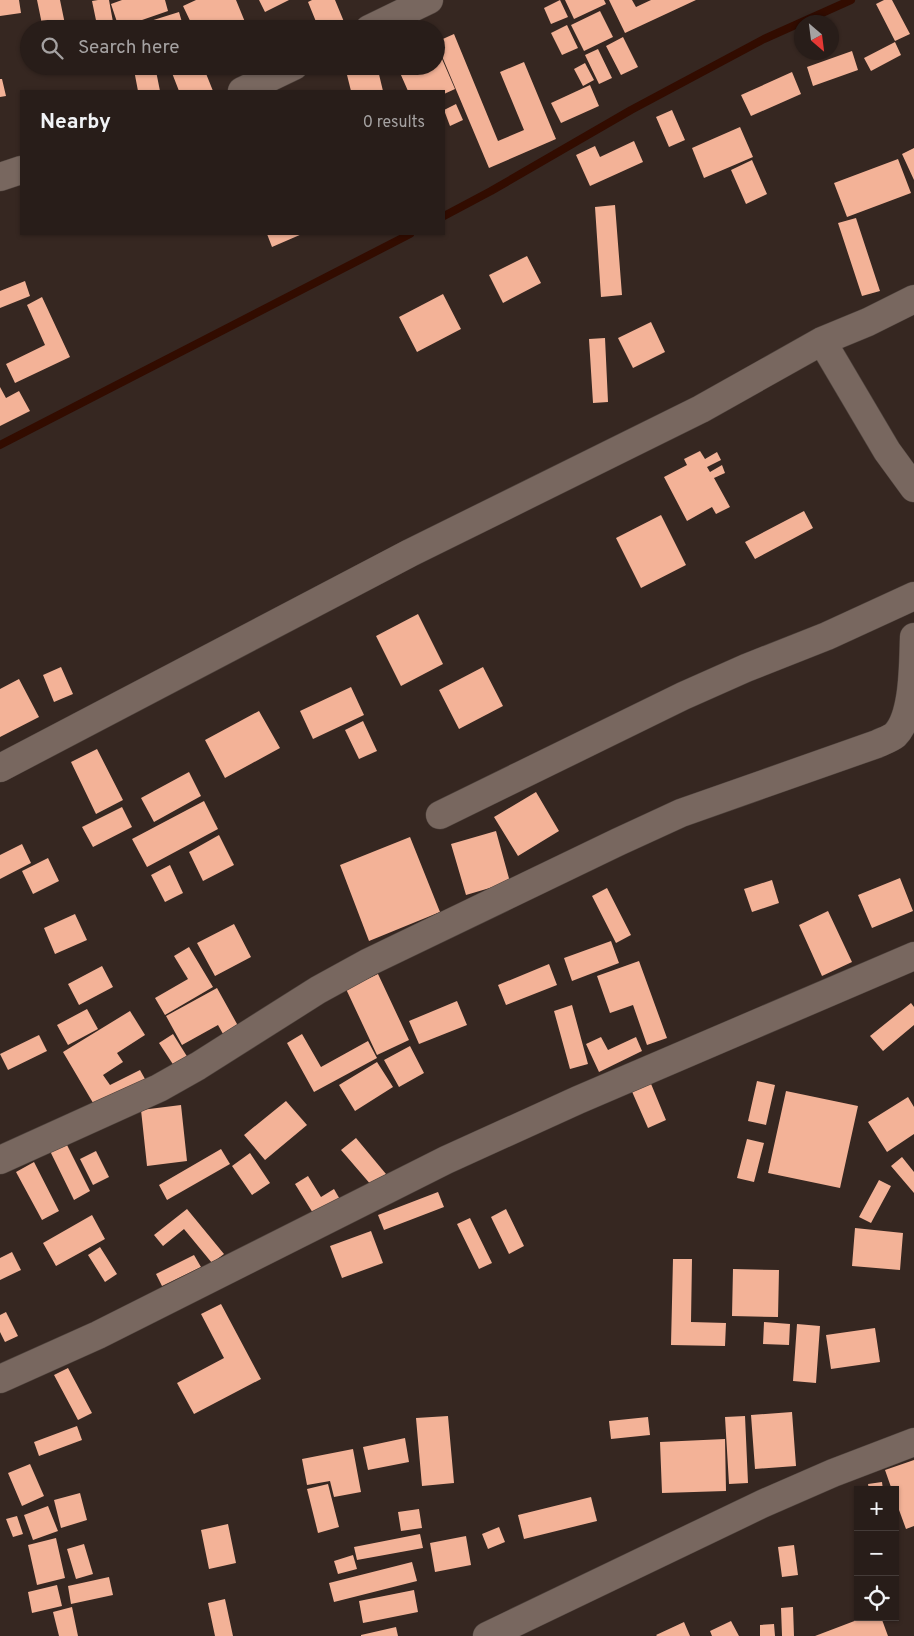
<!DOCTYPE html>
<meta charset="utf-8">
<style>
:root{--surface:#281d19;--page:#302622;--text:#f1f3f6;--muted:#a5a2a2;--line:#443b38}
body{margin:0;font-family:Overpass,sans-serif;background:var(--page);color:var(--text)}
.controls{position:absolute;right:15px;bottom:15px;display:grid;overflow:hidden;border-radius:0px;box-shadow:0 1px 4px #0004}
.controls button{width:45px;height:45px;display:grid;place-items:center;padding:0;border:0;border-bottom:1px solid var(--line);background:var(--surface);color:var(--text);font:25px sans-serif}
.compass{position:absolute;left:794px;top:15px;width:45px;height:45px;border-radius:50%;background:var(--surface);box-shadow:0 1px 4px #0004;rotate:152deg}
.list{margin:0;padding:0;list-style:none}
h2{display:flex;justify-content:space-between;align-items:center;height:65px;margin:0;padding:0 20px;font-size:21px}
h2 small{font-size:16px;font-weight:400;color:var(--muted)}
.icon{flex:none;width:28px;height:28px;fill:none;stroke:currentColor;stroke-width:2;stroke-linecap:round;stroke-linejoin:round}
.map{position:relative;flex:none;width:914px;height:1636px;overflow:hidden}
.search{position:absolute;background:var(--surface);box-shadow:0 1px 4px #0004;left:20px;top:20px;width:425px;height:55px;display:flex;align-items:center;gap:12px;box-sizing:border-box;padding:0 18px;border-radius:28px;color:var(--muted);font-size:19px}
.panel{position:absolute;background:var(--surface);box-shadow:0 1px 4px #0004;left:20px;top:90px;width:425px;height:145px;border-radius:0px}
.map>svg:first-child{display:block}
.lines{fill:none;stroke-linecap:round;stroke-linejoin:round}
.stream{stroke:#320c00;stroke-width:8}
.building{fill:#f3b297}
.minor-casing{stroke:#4f433d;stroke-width:29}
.minor{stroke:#78675f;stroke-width:28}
</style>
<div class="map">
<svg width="914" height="1636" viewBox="0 0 914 1636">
<rect width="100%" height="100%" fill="#362721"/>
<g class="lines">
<path class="stream" d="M444 216 491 191 631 110 764 39 851 0
M0 445 410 234"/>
</g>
<path class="building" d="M0 0H19L21 13 0 16Z
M37 0H60L66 29H43Z
M98 0H109L113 22 97 25 92 1Z
M122 0H165L168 11 119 28 111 4Z
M196 0H236L245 22 229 29H194L183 6Z
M259 0H289L265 12Z
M312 0H335L347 29H319L308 2Z
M560 0 568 17 551 24 544 8Z
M565 0H604L606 4 574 19Z
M609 0H632L636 7 651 0H696L625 33Z
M884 0H892L910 34 895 41 876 4Z
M600 11 613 37 584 51 571 25Z
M179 12 184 29H128V28Z
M567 25 578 48 562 55 551 33Z
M454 34 498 141 524 130 500 72 524 62 556 139 489 168 436 42Z
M623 37 638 67 621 75 606 46Z
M895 42 901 55 871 71 864 58Z
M436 45 455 89 444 94V91H408L397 66H436Z
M598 49 612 78 599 84 585 55Z
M852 51 858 70 813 86 807 67Z
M585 63 594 80 583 86 574 69Z
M155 66 160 91H138L134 70Z
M188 66H203L213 91H179L172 73Z
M365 66H377L383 91H351L346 71Z
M792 72 801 94 751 116 741 95Z
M0 79H2L6 96 0 97Z
M590 85 599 106 561 123 551 103Z
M456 104 463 120 450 126 444 110Z
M672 110 685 140 669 147 656 117Z
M740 127 753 157 704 178 692 148Z
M634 141 643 162 590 186 576 155 595 146 600 157Z
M914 148V180L902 154Z
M898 159 911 193 847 217 834 183Z
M752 160 767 194 746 204 731 170Z
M615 205 622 295 601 297 595 207Z
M856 218 880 291 862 296 838 223Z
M267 234H302L272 247Z
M527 256 541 283 503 303 489 275Z
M25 281 30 296 0 308V291Z
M443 294 461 329 417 352 399 317Z
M42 297 70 357 15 383 6 364 45 345 27 305Z
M651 322 665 352 633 368 618 338Z
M605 338 608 402 593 403 589 339Z
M0 387 6 398 19 391 30 411 0 426Z
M700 451 705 459 717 452 721 460 707 467 710 472 722 465 725 473 714 478 730 507 716 514 712 507 687 521 664 477 687 465 684 459Z
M804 511 813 528 755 559 745 542Z
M661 515 686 565 641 588 616 538Z
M418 614 443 664 401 686 376 636Z
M61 667 73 694 54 702 43 675Z
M483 667 503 706 459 729 439 690Z
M19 679 39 717 0 737V689Z
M351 687 364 715 313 739 300 711Z
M259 711 280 748 225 778 205 740Z
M363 721 377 751 359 759 345 730Z
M97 749 123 800 96 814 71 762Z
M189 772 201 796 154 822 141 798Z
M536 792 559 831 518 856 494 817Z
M204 801 218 829 147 867 132 839Z
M122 807 132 827 93 847 82 827Z
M496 831 510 882 466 895 451 844Z
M219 835 234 865 203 881 189 852Z
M410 837 440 912 369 941 340 865Z
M22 844 31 863 0 879V855Z
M48 858 59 881 33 894 22 871Z
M170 865 183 893 165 902 151 875Z
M900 878 913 911 872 928 858 895Z
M772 880 779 903 752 912 744 889Z
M607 888 631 935 616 943 592 896Z
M828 911 852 962 822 976 799 925Z
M75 914 87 940 55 954 44 928Z
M234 924 251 957 215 976 197 943Z
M611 941 619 963 572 981 564 958Z
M189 947 213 987 165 1015 155 998 188 979 174 956Z
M639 961 667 1038 647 1045 633 1005 610 1013 597 976Z
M549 964 557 985 506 1005 498 985Z
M102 966 113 987 79 1005 68 984Z
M378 974 409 1040 377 1055 346 989Z
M217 988 242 1033 227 1041 218 1025 182 1045 166 1016Z
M457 1001 467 1025 419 1044 409 1021Z
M911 1003 914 1007V1025L883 1051 870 1036Z
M572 1005 588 1064 570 1069 554 1011Z
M87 1009 98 1029 68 1045 57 1025Z
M130 1011 145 1035 117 1053 123 1062 103 1075 110 1085 140 1070 150 1088 99 1113 63 1052Z
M173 1034 193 1066 180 1075 159 1043Z
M302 1034 321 1067 368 1041 377 1058 314 1092 287 1043Z
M39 1035 47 1051 8 1070 0 1054Z
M601 1037 608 1050 636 1037 642 1051 599 1072 586 1044Z
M410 1046 424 1073 399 1087 384 1060Z
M377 1062 393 1087 355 1111 339 1085Z
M649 1079 666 1120 648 1128 630 1087Z
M757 1081 775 1085 766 1125 748 1121Z
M786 1091 858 1106 840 1188 768 1173Z
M908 1097 914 1107V1134L887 1152 868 1122Z
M286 1101 307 1125 265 1160 244 1135Z
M181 1105 187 1161 147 1166 141 1110Z
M356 1138 386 1174 372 1186 341 1150Z
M747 1139 764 1143 754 1182 737 1178Z
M66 1143 90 1191 74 1200 50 1151Z
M221 1149 230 1164 167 1200 159 1185Z
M96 1151 109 1177 93 1185 80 1159Z
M250 1153 270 1183 252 1195 232 1166Z
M902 1157 914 1172V1193L891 1166Z
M34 1162 59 1211 42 1220 16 1172Z
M308 1176 321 1197 334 1189 342 1203 316 1218 295 1184Z
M879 1180 891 1186 871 1223 859 1217Z
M438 1192 444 1207 384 1230 378 1215Z
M187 1209 224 1254 212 1263 184 1229 163 1246 154 1235Z
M506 1209 524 1246 509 1254 491 1217Z
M92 1215 105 1239 56 1266 43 1243Z
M470 1218 492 1263 479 1269 457 1224Z
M855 1228 903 1233 900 1270 852 1266Z
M371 1231 383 1263 342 1278 330 1246Z
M100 1247 117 1274 105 1282 88 1255Z
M12 1252 21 1270 0 1280V1258Z
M194 1255 201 1267 162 1286 156 1274Z
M673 1259H692L691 1322 726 1323 725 1346 671 1345Z
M733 1269 779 1270 778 1317 732 1316Z
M221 1304 261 1379 194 1414 177 1383 224 1358 201 1314Z
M6 1312 18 1336 5 1342 0 1332V1315Z
M764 1322 790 1324 789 1345 763 1344Z
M797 1324 820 1326 816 1383 793 1381Z
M875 1328 880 1362 831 1369 826 1335Z
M68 1368 92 1413 78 1420 54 1375Z
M792 1412 796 1466 755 1469 751 1415Z
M448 1416 454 1483 422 1486 416 1418Z
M745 1416 748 1483 729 1484 725 1417Z
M648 1417 650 1435 611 1439 609 1421Z
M77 1426 82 1440 39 1456 34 1442Z
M405 1438 409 1462 368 1470 363 1447Z
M725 1439 726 1491 662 1493 660 1442Z
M353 1449 361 1492 334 1497 330 1481 307 1485 302 1459Z
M914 1460V1526L906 1529 895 1499V1490H892L885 1470Z
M30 1464 44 1496 22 1506 8 1473Z
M882 1482 883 1490H869L868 1484Z
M328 1484 339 1527 318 1533 307 1489Z
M80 1493 87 1520 61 1528 54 1500Z
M591 1497 597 1521 524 1539 518 1515Z
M48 1506 58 1531 33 1540 24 1515Z
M419 1509 422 1528 401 1531 398 1512Z
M17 1516 23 1534 13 1537 6 1519Z
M228 1524 236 1563 209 1569 201 1530Z
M499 1527 505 1542 488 1549 482 1534Z
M420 1534 423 1548 357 1560 354 1547Z
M466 1536 471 1565 435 1572 430 1543Z
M56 1538 65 1578 37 1585 28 1545Z
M84 1544 93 1574 76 1579 67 1549Z
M794 1545 798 1575 782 1577 778 1547Z
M353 1555 357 1569 338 1574 334 1561Z
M412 1562 417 1581 334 1602 329 1583Z
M109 1577 113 1595 71 1604 68 1586Z
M57 1585 62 1606 32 1613 28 1592Z
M414 1590 418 1612 363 1623 359 1601Z
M225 1599 233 1636H215L208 1603Z
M72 1607 78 1636H59L53 1612Z
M793 1607 794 1636H782L781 1608Z
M865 1617H881L888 1636H815Z
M731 1621 739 1636H712L710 1631Z
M684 1622 690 1636H657L656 1635Z
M774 1624 775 1636H760V1625Z
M396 1627 398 1636H361V1635Z"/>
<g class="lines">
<g class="minor-casing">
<path id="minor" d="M369 29 429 0
M242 91 294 66
M0 177 21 170
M822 341 887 451 914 488
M0 768 410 553 701 409 822 341 868 322 914 299
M440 815 683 696 746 668 827 636 914 596
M0 1160 159 1088 198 1066 318 990 369 962 618 842 681 813 877 744C883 741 890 739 895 735 914 716 913 664 914 637
M0 1379 98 1335 446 1160 578 1100 914 956
M487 1636 762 1504 833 1473 914 1442"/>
</g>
<use href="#minor" class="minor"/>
</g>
</svg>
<div class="controls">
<button>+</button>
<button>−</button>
<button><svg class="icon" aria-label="locate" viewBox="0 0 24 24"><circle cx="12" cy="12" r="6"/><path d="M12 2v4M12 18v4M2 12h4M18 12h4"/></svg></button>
</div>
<svg class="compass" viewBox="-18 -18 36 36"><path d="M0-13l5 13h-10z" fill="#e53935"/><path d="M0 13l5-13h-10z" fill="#a5a2a2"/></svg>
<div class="search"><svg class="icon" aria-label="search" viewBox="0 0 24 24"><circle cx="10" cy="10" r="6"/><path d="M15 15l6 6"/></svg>Search here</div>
<section class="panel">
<h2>Nearby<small>0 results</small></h2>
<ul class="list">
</ul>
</section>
</div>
